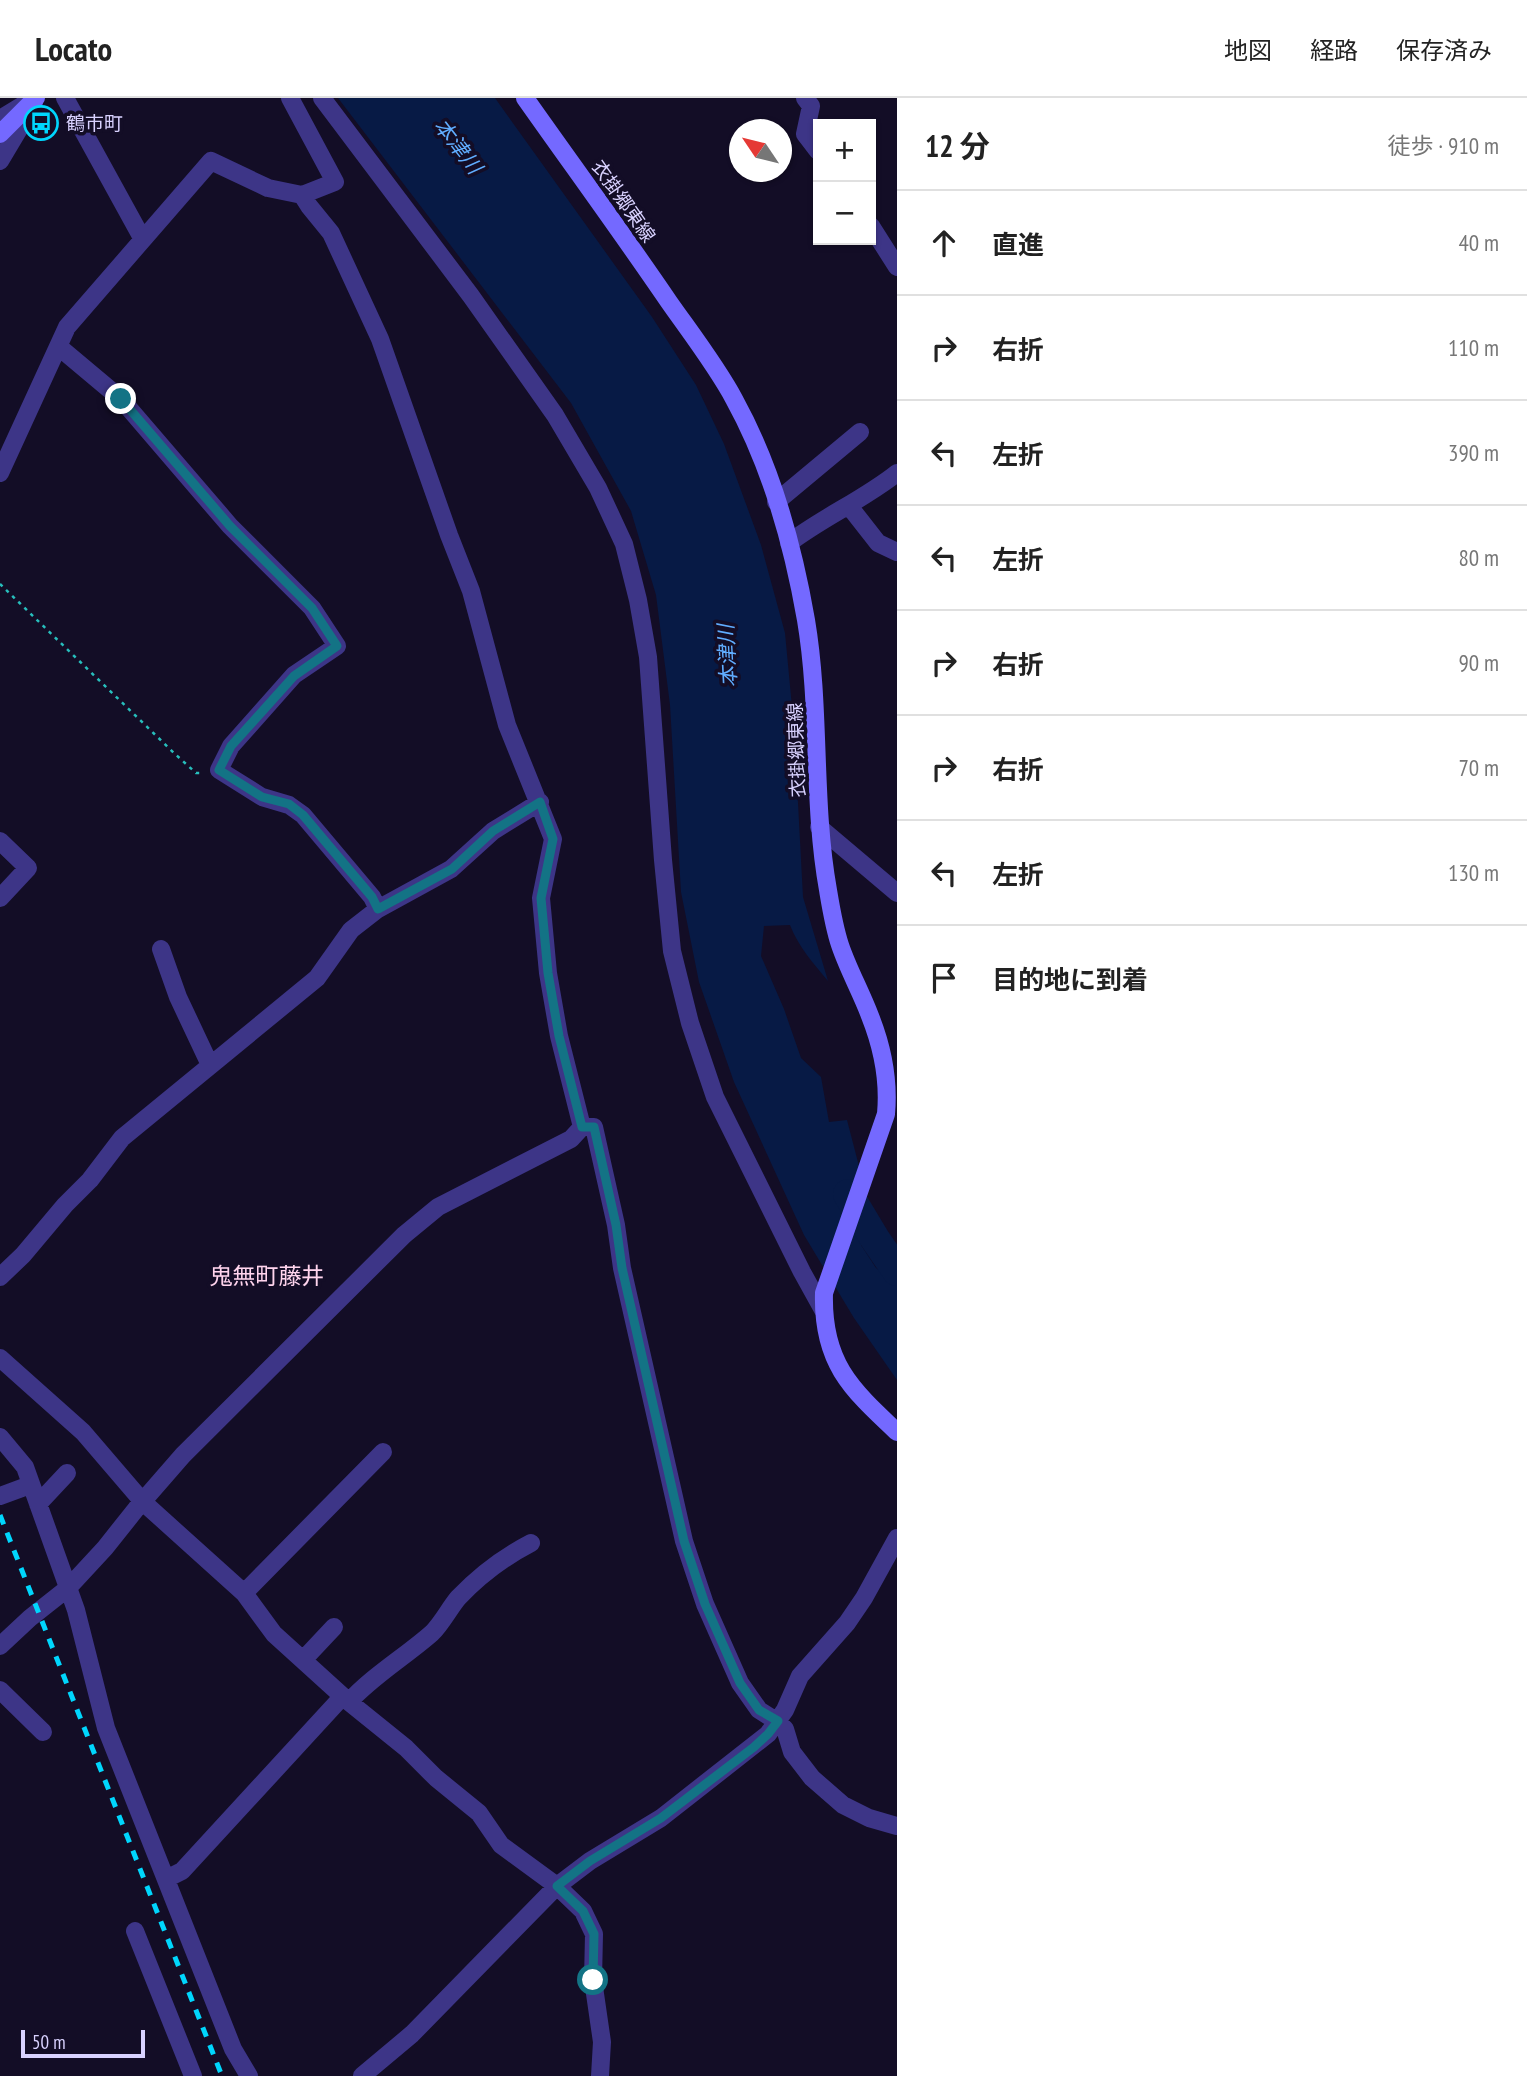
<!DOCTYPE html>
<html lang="ja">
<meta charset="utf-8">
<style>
:root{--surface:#fff;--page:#f2f2f2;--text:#222;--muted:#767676;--line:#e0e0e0}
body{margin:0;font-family:"PT Sans Narrow","Noto Sans JP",sans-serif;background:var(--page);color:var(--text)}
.controls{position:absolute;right:21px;top:21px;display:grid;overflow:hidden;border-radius:0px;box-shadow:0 2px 5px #0004}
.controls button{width:63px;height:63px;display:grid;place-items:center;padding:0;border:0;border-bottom:2px solid var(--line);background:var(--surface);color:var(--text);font:35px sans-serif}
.compass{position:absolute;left:729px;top:21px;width:63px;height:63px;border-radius:50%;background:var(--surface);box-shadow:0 2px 5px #0004;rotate:305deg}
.scale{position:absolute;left:21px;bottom:18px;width:124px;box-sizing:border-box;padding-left:7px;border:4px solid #d9d2ff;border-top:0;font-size:19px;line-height:24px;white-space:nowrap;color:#d9d2ff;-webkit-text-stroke:5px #130d26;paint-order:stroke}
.stop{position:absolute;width:21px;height:21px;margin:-16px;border:5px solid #137385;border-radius:50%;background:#fff}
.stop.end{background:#137385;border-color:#fff;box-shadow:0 2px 7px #0008}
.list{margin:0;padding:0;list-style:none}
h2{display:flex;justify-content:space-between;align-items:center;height:91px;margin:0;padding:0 28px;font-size:30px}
h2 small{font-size:23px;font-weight:400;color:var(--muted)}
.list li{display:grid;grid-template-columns:46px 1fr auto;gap:21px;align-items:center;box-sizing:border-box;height:105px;padding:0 28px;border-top:2px solid var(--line)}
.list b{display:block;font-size:26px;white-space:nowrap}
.list em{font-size:23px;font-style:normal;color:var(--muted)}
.icon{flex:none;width:38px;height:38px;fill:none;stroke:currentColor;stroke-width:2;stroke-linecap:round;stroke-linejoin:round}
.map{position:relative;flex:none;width:897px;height:1978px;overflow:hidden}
header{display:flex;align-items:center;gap:42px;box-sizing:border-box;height:98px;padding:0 35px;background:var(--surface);border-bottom:2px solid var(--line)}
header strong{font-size:33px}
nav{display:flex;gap:38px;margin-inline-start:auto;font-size:24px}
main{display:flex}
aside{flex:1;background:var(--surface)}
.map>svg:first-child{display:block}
.water{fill:#071a45}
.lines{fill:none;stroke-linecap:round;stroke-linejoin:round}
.river{stroke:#071a45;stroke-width:30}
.path{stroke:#27bebc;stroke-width:2.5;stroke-dasharray:3.5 5;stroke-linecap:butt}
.street{stroke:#3d3587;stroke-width:18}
.secondary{stroke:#7469ff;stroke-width:18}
.rail{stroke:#00d6fd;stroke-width:5;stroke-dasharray:10 9;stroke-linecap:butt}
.route{stroke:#137385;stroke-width:9}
.labels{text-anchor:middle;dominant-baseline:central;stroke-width:7;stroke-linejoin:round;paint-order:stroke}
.poi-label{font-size:19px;fill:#d9d2ff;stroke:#130d26;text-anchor:start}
.street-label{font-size:19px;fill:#d9d2ff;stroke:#130d26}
.water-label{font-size:21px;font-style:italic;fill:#60adff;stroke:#130d26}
.quarter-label{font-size:23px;fill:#ffd4ed;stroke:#130d26}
</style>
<header>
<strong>Locato</strong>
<nav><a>地図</a><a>経路</a><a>保存済み</a></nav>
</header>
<main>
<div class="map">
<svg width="897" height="1978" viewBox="0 0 897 1978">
<rect width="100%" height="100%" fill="#130d26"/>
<path class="water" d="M338 0H495L652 219 696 287 724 346 761 447 785 535 794 630 803 799 828 883C813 865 798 848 790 827L764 828 761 858 784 911 801 960 821 979 829 1024 847 1022 873 1122 861 1147 876 1170 897 1185V1282L854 1220 804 1137 734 984 699 884 681 794 670 607 656 497 631 413 571 305Z"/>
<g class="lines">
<path class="river" d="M848 1096 875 1141 897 1173"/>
<path class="path" d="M0 486 175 656 196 675H202"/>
<path class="street" d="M65 0 142 140
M322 0 471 198 555 317 598 390 624 446 638 502 648 559 663 762 672 853 690 925 715 999 802 1174 823 1212
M805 0 811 8 805 36 818 53
M0 21 28 4
M0 63 34 6
M871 128 897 169
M59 249 121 301 230 428 312 510 337 548 294 577 231 648 219 672 262 699 289 707 303 717 372 799 378 811
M0 375 67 229 211 63 268 90 302 97 335 84 290 0
M776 404 860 334
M849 408 878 445 897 454
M789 445C823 419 863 402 897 375
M819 729 897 795
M0 743 28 770 0 800
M161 851 178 899 210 967
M582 1029H594L616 1127 622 1170 684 1443 705 1506 740 1585 759 1612 778 1624 785 1631 792 1654 812 1680 843 1707 869 1720 897 1728
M0 1179 23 1157 65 1107 90 1082 122 1040 317 880 351 832 378 811 451 771 493 733 540 704
M0 1260 83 1334 143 1404 244 1495 274 1536 349 1604 406 1650 436 1680 479 1715 501 1747 557 1788 583 1813 594 1836 593 1882 602 1944 600 1978
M0 1339 25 1369 76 1512 106 1630 233 1951 249 1978
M0 1398 30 1387
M38 1406 67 1375
M244 1495 383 1354
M0 1548 30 1520 68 1490 105 1450 136 1411 183 1357 404 1137 438 1109 571 1041 582 1029 559 938 548 875 541 800 553 741 507 627 471 493 449 437 380 241 331 135 309 108 302 97
M303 1562 334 1529
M0 1592 43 1634
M349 1604C371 1579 406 1558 432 1535 442 1525 449 1511 458 1500 479 1478 504 1459 531 1445
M166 1781 182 1773 343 1598
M135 1833 193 1978
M362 1978 412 1936 557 1788 590 1763 661 1720 768 1636 785 1612 800 1578 847 1525 864 1500 897 1440"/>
<path class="secondary" d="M525 0C573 68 622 135 669 204 690 234 717 269 734 301 771 368 793 447 806 522 821 611 812 703 828 792 831 810 834 829 840 847 848 871 861 894 870 918 882 948 889 983 886 1016L824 1195C822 1264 850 1290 897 1334
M0 36 36 0"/>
<path class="rail" d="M0 1417 222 1978"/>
</g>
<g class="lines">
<path class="route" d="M121 301 230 428 312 510 337 548 294 578 231 648 219 672 262 699 289 706 303 717 372 799 378 811 452 771 493 733 540 704 553 741 541 800 548 875 559 938 582 1029H594L616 1127 622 1170 684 1443 705 1506 740 1585 759 1612 778 1623 768 1636 754 1649 661 1720 590 1763 557 1788 583 1813 594 1836 593 1882"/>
</g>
<defs>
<g id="bus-ring" transform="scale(1.75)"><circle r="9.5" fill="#130d26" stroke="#00d6fd" stroke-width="1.5"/><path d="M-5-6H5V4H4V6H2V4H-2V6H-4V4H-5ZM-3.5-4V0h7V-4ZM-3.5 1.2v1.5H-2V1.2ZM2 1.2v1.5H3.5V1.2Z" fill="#00d6fd"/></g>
</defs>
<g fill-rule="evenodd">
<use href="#bus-ring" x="41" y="25"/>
</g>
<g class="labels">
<g class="poi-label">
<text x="66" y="25">鶴市町</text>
</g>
<g class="street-label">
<text transform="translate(624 103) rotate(55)">衣掛郷東線</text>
<text transform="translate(796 652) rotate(-92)">衣掛郷東線</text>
</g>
<g class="water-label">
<text transform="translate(458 48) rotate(52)">本津川</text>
<text transform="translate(727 558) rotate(-93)">本津川</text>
</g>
<g class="quarter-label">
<text x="267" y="1177">鬼無町藤井</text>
</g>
</g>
</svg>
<div class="controls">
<button>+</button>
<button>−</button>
</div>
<svg class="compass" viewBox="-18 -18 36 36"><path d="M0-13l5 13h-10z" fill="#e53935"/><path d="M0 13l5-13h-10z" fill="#767676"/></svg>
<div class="scale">50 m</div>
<div class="stop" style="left:593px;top:1882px"></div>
<div class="stop end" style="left:121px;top:301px"></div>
</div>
<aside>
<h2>12 分<small>徒歩 · 910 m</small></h2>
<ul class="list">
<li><svg class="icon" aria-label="ahead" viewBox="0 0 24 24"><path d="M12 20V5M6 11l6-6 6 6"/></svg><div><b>直進</b></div><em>40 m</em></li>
<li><svg class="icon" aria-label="right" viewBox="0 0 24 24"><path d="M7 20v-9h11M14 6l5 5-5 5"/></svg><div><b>右折</b></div><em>110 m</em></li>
<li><svg class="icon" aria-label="left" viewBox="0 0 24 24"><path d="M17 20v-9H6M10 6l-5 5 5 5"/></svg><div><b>左折</b></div><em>390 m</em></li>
<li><svg class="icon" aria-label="left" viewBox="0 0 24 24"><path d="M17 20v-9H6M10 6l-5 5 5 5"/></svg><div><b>左折</b></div><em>80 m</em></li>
<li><svg class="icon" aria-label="right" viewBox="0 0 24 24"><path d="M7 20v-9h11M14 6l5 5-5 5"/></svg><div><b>右折</b></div><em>90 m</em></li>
<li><svg class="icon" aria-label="right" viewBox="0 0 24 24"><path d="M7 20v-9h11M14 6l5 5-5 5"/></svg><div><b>右折</b></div><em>70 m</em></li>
<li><svg class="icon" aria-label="left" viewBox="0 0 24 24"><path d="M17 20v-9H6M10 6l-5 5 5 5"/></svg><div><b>左折</b></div><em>130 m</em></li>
<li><svg class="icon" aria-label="arrive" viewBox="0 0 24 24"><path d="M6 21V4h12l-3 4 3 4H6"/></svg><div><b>目的地に到着</b></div></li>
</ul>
</aside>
</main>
